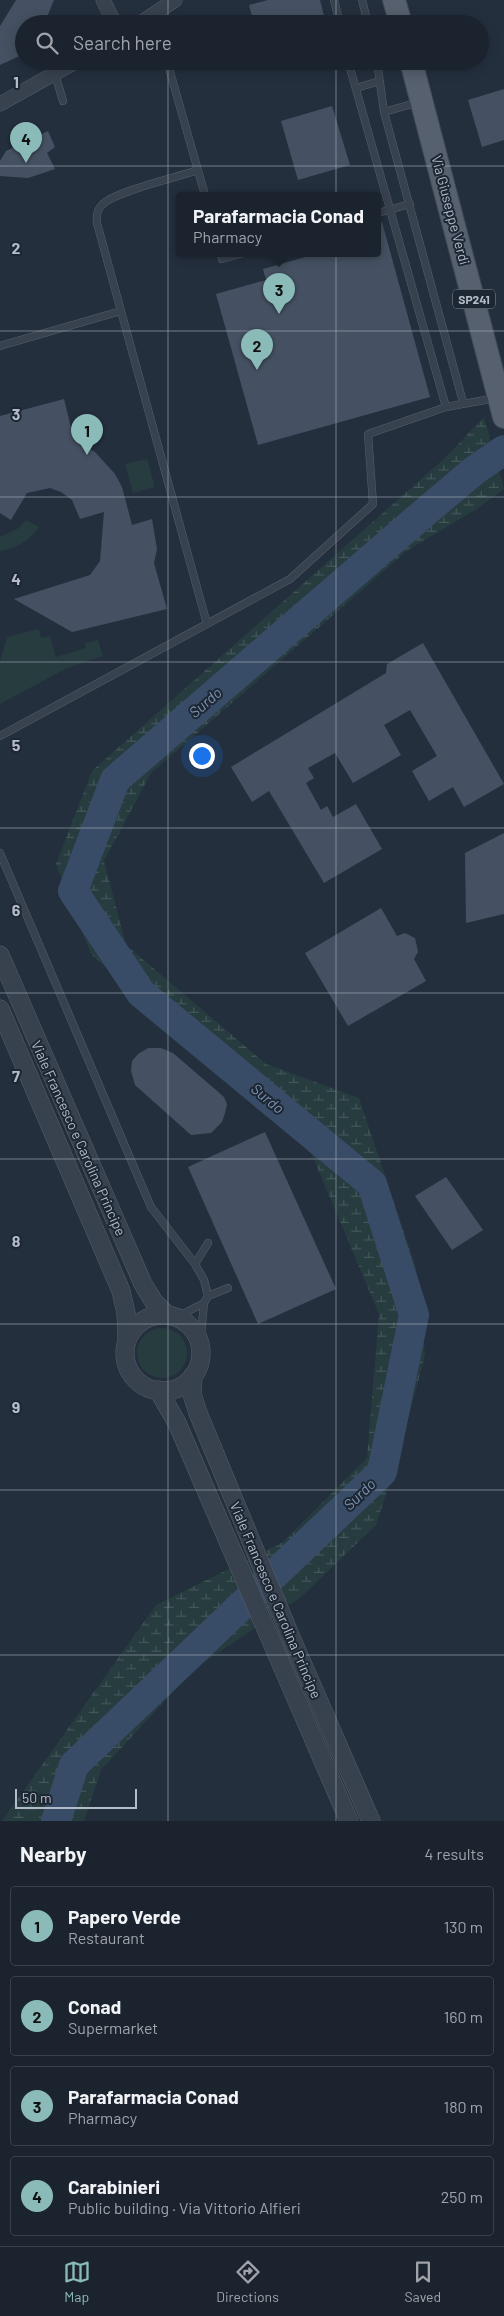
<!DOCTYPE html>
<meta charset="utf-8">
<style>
:root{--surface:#1b232e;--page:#242b36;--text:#f1f3f6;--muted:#a0a4aa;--line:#39404a;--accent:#8bbbb9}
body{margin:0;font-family:Barlow,sans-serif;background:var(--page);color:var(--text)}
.scale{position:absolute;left:15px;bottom:12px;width:122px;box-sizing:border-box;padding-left:5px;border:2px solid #b4bcc9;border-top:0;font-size:14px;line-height:18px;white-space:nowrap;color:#b4bcc9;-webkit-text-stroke:4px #1d2633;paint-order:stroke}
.you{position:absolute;left:201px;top:755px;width:18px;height:18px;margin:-12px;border:4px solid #fff;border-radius:50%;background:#1a73e8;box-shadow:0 0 0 8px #1a73e833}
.badge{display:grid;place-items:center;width:32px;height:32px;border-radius:50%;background:var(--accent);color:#111;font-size:16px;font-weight:700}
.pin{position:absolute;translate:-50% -41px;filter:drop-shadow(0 1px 2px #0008)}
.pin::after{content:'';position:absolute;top:26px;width:18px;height:15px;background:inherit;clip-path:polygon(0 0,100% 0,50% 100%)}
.popup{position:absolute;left:176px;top:192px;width:205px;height:65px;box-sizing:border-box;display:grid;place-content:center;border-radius:5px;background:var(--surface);filter:drop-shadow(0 1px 4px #0005);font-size:16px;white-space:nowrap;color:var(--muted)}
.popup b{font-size:19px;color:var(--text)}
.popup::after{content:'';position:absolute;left:50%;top:100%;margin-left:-10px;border:10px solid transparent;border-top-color:var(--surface)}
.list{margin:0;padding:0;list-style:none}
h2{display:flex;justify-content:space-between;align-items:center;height:65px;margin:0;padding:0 20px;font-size:21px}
h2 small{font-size:16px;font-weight:400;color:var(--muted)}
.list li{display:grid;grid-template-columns:32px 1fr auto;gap:15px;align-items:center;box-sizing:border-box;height:80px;margin:0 10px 10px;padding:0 10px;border:1px solid var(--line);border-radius:5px}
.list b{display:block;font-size:19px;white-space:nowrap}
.list p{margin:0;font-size:16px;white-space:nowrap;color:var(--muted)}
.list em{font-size:16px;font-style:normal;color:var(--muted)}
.icon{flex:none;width:28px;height:28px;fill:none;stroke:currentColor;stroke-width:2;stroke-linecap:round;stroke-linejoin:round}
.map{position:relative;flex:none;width:504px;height:1821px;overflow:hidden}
.search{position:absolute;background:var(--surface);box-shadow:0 2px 12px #0003;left:15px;right:15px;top:15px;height:55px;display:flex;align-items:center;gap:12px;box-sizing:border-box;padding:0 18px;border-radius:28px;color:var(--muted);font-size:19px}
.sheet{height:425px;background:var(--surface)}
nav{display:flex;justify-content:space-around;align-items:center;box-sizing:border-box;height:70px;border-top:1px solid var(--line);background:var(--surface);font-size:14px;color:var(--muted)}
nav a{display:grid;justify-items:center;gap:2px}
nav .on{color:var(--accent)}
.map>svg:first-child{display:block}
.grass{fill:#263c3f}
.wetland{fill:url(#wetland-marsh)}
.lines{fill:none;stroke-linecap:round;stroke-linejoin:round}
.river{stroke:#394c67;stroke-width:30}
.building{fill:#455162}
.service-casing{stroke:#565f6c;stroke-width:8}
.minor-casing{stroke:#565f6c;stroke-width:15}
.tertiary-casing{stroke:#565f6c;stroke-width:19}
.primary-casing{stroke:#414a57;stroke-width:24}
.service{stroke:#38414e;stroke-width:7}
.minor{stroke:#38414e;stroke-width:14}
.tertiary{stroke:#38414e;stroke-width:18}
.primary{stroke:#56606e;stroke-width:22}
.grid{fill:none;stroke:#b4bcc9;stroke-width:1;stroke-opacity:0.55}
.labels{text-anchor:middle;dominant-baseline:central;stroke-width:4;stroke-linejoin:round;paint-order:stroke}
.shield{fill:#1d2633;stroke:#878f9c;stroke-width:1}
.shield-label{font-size:12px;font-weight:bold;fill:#b4bcc9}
.street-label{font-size:14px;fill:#b4bcc9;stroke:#1d2633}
.water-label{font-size:15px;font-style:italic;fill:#7c92b1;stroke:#1d2633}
.grid-label{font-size:16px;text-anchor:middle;font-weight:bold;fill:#b4bcc9;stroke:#1d2633;stroke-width:4;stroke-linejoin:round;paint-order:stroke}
</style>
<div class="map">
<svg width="504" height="1821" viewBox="0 0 504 1821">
<defs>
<pattern id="wetland-marsh" width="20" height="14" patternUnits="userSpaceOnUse" patternTransform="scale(1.25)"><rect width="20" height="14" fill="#263c3f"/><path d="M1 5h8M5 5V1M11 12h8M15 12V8" fill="none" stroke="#435659"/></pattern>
</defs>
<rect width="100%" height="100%" fill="#242f3e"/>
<path class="grass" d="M147 459 155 487 133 493 125 464Z
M26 520 39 527C29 541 17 548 0 551V537L17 529Z
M39 629 41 638 50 636 56 657 86 648 85 643 98 640 103 656 67 668 0 704V662L7 637Z
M137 1353a25 25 0 1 1 50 0a25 25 0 1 1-50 0Z"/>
<path class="wetland" d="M484 417 504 489 475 510 408 550 151 773 104 861 126 945 266 1064 359 1098 416 1268 425 1355 398 1457 376 1525 301 1597 194 1669 101 1770 84 1821H2L156 1605 283 1542 367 1458 379 1314 309 1148 91 954 56 864 92 771 446 457Z"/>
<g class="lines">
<path class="river" d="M56 1821 74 1765 382 1472 414 1315 372 1184 141 993 73 891 115 780 431 507 475 470 504 450"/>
</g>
<path class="building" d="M16 0H54L44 24H24V54L0 65V26Z
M268 0H320L326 24H254L249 5Z
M504 89V140L482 147 468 100Z
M332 106 350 165 298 180 281 121Z
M48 131 55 147 47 153 55 169 28 178 0 176V161L6 151Z
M382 222 430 397 258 445 216 294 266 280 263 269 319 253H378V223Z
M64 399 74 440 95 452 115 474 122 487 132 525 152 519 157 549 154 563 167 609 72 632 14 599 90 575 100 561 104 512 80 519 72 500 61 492 50 488 27 493 11 520 0 513V416Z
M423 643 504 784 464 807 453 787 429 801 412 771 437 756 410 710 384 725 401 755 353 783 335 753 308 768 314 778 306 783 321 810 327 806 333 817 356 804 382 849 324 883 269 791 252 802 231 767 386 673 387 664Z
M504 833V914L466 923 465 853Z
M381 908 397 936 405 933 415 938 418 952 414 959 426 981 348 1026 305 953Z
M148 1048H161L173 1053 224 1097 227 1104 225 1113 222 1122 211 1133 191 1135 135 1085 131 1071 132 1061 138 1054Z
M265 1132 336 1289 258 1324 188 1167Z
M446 1177 483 1230 452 1250 415 1196Z"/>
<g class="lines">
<g class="service-casing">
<path id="service" d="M334 0 340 24
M362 0 368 24
M167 61 205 195
M377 61 384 112 463 402
M55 74 63 101
M356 88 380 81
M384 112 419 102
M378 213 410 204
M221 253 222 259 244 253
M121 311 97 223C96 216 97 210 102 205 113 192 178 177 198 170
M0 346 121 311 207 624
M446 407 496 398
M0 736 290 579 373 504 368 434 446 407 348 61
M0 853 151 1207 195 1264 204 1280 208 1296 204 1303 200 1347
M195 1264 208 1243
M208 1296 228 1288
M177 1317 204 1303"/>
</g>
<g class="minor-casing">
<path id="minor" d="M103 0 115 24
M139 24 175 0
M0 104 77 61"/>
</g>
<g class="tertiary-casing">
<path id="tertiary" d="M0 955 143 1284 154 1302 167 1315
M0 1009 121 1291 126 1313 127 1338
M125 1353a38 38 0 1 1 76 0a38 38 0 1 1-76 0Z
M193 1375 192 1394 198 1413 292 1640 371 1821
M158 1390 177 1423 349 1821"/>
</g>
<g class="primary-casing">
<path id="primary" d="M394 0 401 24
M411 61 504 417"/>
</g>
<use href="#service" class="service"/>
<use href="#minor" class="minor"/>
<use href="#tertiary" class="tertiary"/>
<use href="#primary" class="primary"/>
</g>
<path class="grid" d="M168 0V24M336 0V24M168 61V1821M336 61V1821M0 166H504M0 331H504M0 497H504M0 662H504M0 828H504M0 993H504M0 1159H504M0 1324H504M0 1490H504M0 1655H504"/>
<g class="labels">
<rect class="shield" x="453" y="289.5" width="42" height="19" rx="4"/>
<g class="shield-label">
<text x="474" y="299">SP241</text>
</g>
<g class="street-label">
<text transform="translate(451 210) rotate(75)">Via Giuseppe Verdi</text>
<text transform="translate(79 1138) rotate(66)">Viale Francesco e Carolina Principe</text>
<text transform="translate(276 1600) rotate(67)">Viale Francesco e Carolina Principe</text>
</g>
<g class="water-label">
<text transform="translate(205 702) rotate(-41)">Surdo</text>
<text transform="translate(268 1098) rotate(40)">Surdo</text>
<text transform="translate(359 1494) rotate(-44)">Surdo</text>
</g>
</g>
<g class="grid-label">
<text x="16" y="88">1</text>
<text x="16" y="254">2</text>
<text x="16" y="420">3</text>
<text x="16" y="585">4</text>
<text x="16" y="751">5</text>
<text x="16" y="916">6</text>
<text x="16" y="1082">7</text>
<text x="16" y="1247">8</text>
<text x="16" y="1413">9</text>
</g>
</svg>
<div class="scale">50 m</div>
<div class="you"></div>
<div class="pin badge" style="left:87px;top:455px">1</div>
<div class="pin badge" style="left:257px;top:370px">2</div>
<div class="pin badge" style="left:279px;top:314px">3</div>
<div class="popup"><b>Parafarmacia Conad</b>Pharmacy</div>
<div class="pin badge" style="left:26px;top:163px">4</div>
<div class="search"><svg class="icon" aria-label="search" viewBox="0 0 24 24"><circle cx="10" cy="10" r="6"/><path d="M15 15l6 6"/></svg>Search here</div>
</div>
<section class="sheet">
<h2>Nearby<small>4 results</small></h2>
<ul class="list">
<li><span class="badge">1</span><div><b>Papero Verde</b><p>Restaurant</p></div><em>130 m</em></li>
<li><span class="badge">2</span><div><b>Conad</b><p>Supermarket</p></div><em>160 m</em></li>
<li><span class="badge">3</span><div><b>Parafarmacia Conad</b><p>Pharmacy</p></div><em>180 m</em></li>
<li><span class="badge">4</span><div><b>Carabinieri</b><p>Public building · Via Vittorio Alfieri</p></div><em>250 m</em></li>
</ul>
</section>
<nav>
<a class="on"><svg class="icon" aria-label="map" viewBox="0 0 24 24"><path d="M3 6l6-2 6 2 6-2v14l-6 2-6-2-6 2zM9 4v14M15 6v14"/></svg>Map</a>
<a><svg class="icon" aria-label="directions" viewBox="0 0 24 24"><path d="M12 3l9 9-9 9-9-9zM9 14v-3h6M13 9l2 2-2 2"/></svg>Directions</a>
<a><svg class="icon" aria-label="saved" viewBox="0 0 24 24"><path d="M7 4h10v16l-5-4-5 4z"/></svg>Saved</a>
</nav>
